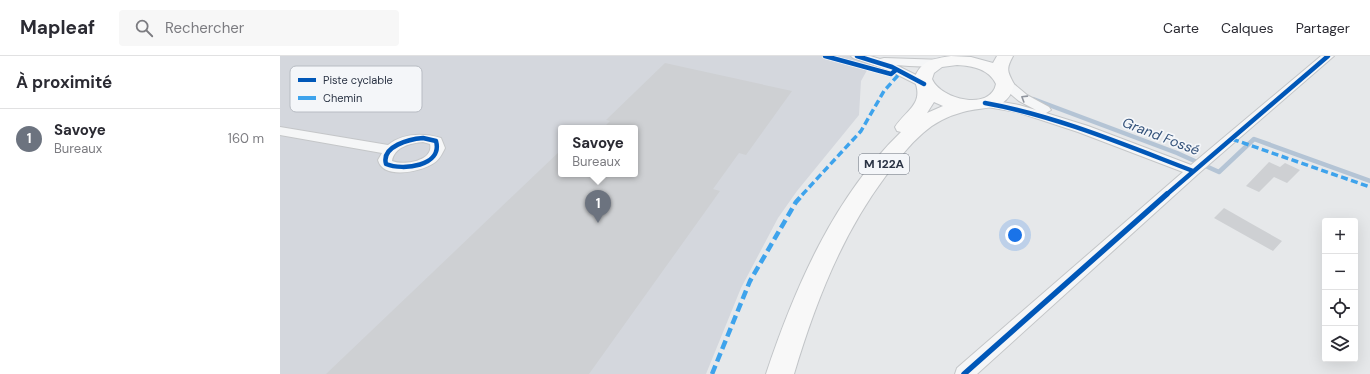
<!DOCTYPE html>
<html lang="fr">
<meta charset="utf-8">
<style>
:root{--surface:#fff;--page:#f7f7f7;--text:#2b2b33;--muted:#7c7c81;--line:#e1e1e2;--accent:#6c737f}
body{margin:0;font-family:"DM Sans",sans-serif;background:var(--page);color:var(--text)}
.controls{position:absolute;right:12px;bottom:12px;display:grid;overflow:hidden;border-radius:4px;box-shadow:0 4px 16px #0002}
.controls button{width:36px;height:36px;display:grid;place-items:center;padding:0;border:0;border-bottom:1px solid var(--line);background:var(--surface);color:var(--text);font:20px sans-serif}
.you{position:absolute;left:735px;top:179px;width:14px;height:14px;margin:-10px;border:3px solid #fff;border-radius:50%;background:#1a73e8;box-shadow:0 0 0 6px #1a73e833}
.badge{display:grid;place-items:center;width:26px;height:26px;border-radius:50%;background:var(--accent);color:#fff;font-size:13px;font-weight:700}
.pin{position:absolute;translate:-50% -33px;filter:drop-shadow(0 1px 2px #0008)}
.pin::after{content:'';position:absolute;top:21px;width:14px;height:12px;background:inherit;clip-path:polygon(0 0,100% 0,50% 100%)}
.popup{position:absolute;left:278px;top:69px;width:80px;height:52px;box-sizing:border-box;display:grid;place-content:center;border-radius:4px;background:var(--surface);filter:drop-shadow(0 1px 3px #0005);font-size:13px;white-space:nowrap;color:var(--muted)}
.popup b{font-size:15px;color:var(--text)}
.popup::after{content:'';position:absolute;left:50%;top:100%;margin-left:-8px;border:8px solid transparent;border-top-color:var(--surface)}
.list{margin:0;padding:0;list-style:none}
h2{display:flex;justify-content:space-between;align-items:center;height:52px;margin:0;padding:0 16px;font-size:17px}
h2 small{font-size:13px;font-weight:400;color:var(--muted)}
.list li{display:grid;grid-template-columns:26px 1fr auto;gap:12px;align-items:center;box-sizing:border-box;height:60px;padding:0 16px;border-top:1px solid var(--line)}
.list b{display:block;font-size:15px;white-space:nowrap}
.list p{margin:0;font-size:13px;white-space:nowrap;color:var(--muted)}
.list em{font-size:13px;font-style:normal;color:var(--muted)}
.icon{flex:none;width:22px;height:22px;fill:none;stroke:currentColor;stroke-width:2;stroke-linecap:round;stroke-linejoin:round}
.map{position:relative;flex:none;width:1090px;height:318px;overflow:hidden}
header{display:flex;align-items:center;gap:24px;box-sizing:border-box;height:56px;padding:0 20px;background:var(--surface);border-bottom:1px solid var(--line)}
header strong{font-size:19px}
nav{display:flex;gap:22px;margin-inline-start:auto;font-size:14px}
.search{width:280px;height:36px;background:var(--page);display:flex;align-items:center;gap:10px;box-sizing:border-box;padding:0 14px;border-radius:4px;color:var(--muted);font-size:15px}
main{display:flex}
aside{flex:1;background:var(--surface)}
.map>svg:first-child{display:block}
.built{fill:#d4d7dd;fill-rule:evenodd}
.lines{fill:none;stroke-linecap:round;stroke-linejoin:round}
.stream{stroke:#b4c4d5;stroke-width:4.5}
.building{fill:#ced0d3}
.minor-casing{stroke:#c4c6c8;stroke-width:2}
.primary-casing{stroke:#c2c5c8;stroke-width:2}
.minor{fill:#f5f6f7;fill-rule:evenodd}
.primary{fill:#f8f8f8;fill-rule:evenodd}
.quiet-far1{stroke:#3ea3ec;stroke-width:3.5;stroke-dasharray:7 3.5;stroke-linecap:butt}
.quiet{stroke:#3ea3ec;stroke-width:4.5;stroke-dasharray:9 4.5;stroke-linecap:butt}
.cycleway-far1-casing{stroke:#f4f6f9;stroke-width:6}
.cycleway-casing{stroke:#f4f6f9;stroke-width:8}
.cycleway-far1{stroke:#0057b8;stroke-width:4.5}
.cycleway{stroke:#0057b8;stroke-width:5.5}
.oneway{stroke:#90959e}
.labels{text-anchor:middle;dominant-baseline:central;stroke-width:3.5;stroke-linejoin:round;paint-order:stroke}
.shield{fill:#f4f6f9;stroke:#676e7b;stroke-width:1}
.shield-label{font-size:12px;font-weight:bold;fill:#2b3445}
.water-label{font-size:14px;font-style:italic;fill:#34527a;stroke:#f4f6f9}
.key{fill:#f4f6f9;stroke:#b8bcc3;stroke-width:1}
.key-label{font-size:11px;fill:#2b3445}
</style>
<header>
<strong>Mapleaf</strong>
<div class="search"><svg class="icon" aria-label="search" viewBox="0 0 24 24"><circle cx="10" cy="10" r="6"/><path d="M15 15l6 6"/></svg>Rechercher</div>
<nav><a>Carte</a><a>Calques</a><a>Partager</a></nav>
</header>
<main>
<aside>
<h2>À proximité<small></small></h2>
<ul class="list">
<li><span class="badge">1</span><div><b>Savoye</b><p>Bureaux</p></div><em>160 m</em></li>
</ul>
</aside>
<div class="map">
<svg width="1090" height="318" viewBox="0 0 1090 318">
<rect width="100%" height="100%" fill="#e6e8ea"/>
<path class="built" d="M0 0H595L581 25 579 59 517 135 498 162 461 232 426 318H0ZM281 72H355V118H281Z"/>
<g class="lines">
<path class="stream" d="M753 43 897 97 939 116 974 83 1090 125"/>
</g>
<path class="building" d="M385 7 512 35 466 99 459 97 433 133 440 135 309 318H46L281 94V118H355V72H323L330 65 326 64Z
M989 106 1000 111 1005 107 1020 114 1007 127 994 121 979 136 966 130Z
M944 152 972 168 1002 185 993 195 934 162Z"/>
<g class="lines">
<g class="minor-casing">
<path id="minor" d="M571 0H590L600 3 604 2 665 4 667 6 665 8C649 12 632 10 616 9L648 25 650 28 648 31 644 32 608 14 573 2Z
M1041 0H1054L918 118 697 318H675L677 312 903 116 798 76 737 56 701 50 699 47 701 44 705 43 739 49 756 54 739 45 720 29 718 26 720 23H728L747 39 769 51 771 54 766 57 808 70 911 109Z
M0 71 108 89C123 77 143 77 161 82L165 92C162 98 160 103 154 107 141 116 103 124 98 104L102 97 0 79ZM143 86 150 88C154 105 124 110 112 105 114 91 131 87 143 86Z"/>
</g>
<g class="primary-casing">
<path id="primary" d="M671 0 691 1 713 7 717 0H733C726 13 727 15 734 28 729 56 703 50 683 56 668 60 654 67 643 77 628 90 617 105 605 121 561 180 535 248 514 318H486C515 231 554 141 621 76L617 75 615 71C627 53 645 48 634 23 641 4 653 3 671 0ZM677 9C693 10 709 13 716 28 711 55 661 44 652 23L654 17 662 11ZM654 46 663 50 647 57Z"/>
</g>
<use href="#minor" class="minor"/>
<use href="#primary" class="primary"/>
<path class="quiet-far1" d="M952 83 1090 131
M522 139 581 75 604 35 621 16"/>
<path class="quiet" d="M432 318 470 225 516 146 523 138"/>
<g class="cycleway-far1-casing">
<path id="cycleway-far1" d="M545 0 611 18 616 14
M577 0 612 11 644 28
M705 47C777 60 845 89 913 115
M143 82 156 85C163 110 123 115 106 108 101 90 130 83 143 82Z
M886 139 1048 0"/>
</g>
<g class="cycleway-casing">
<path id="cycleway" d="M684 318 887 138"/>
</g>
<use href="#cycleway-far1" class="cycleway-far1"/>
<use href="#cycleway" class="cycleway"/>
</g>
<defs><path id="oneway-chevron" d="M-2-3.5L2.5 0L-2 3.5" fill="none" stroke-width="1.6" stroke-linecap="round" stroke-linejoin="round"/></defs>
<use class="oneway" href="#oneway-chevron" transform="translate(744 42) rotate(-148)"/>
<g class="labels">
<rect class="shield" x="579" y="98" width="50" height="20" rx="3"/>
<g class="shield-label">
<text x="604" y="108">M 122A</text>
</g>
<g class="water-label">
<text transform="translate(881 80) rotate(21)">Grand Fossé</text>
</g>
</g>
<rect x="10" y="10" width="132" height="46" rx="6" class="key"/>
<rect x="18" y="22" width="18" height="4" fill="#0057b8"/>
<rect x="18" y="40" width="18" height="4" fill="#3ea3ec"/>
<g class="key-label">
<text x="43" y="28">Piste cyclable</text>
<text x="43" y="46">Chemin</text>
</g>
</svg>
<div class="controls">
<button>+</button>
<button>−</button>
<button><svg class="icon" aria-label="locate" viewBox="0 0 24 24"><circle cx="12" cy="12" r="6"/><path d="M12 2v4M12 18v4M2 12h4M18 12h4"/></svg></button>
<button><svg class="icon" aria-label="layers" viewBox="0 0 24 24"><path d="M12 4l9 5-9 5-9-5zM3 14l9 5 9-5"/></svg></button>
</div>
<div class="you"></div>
<div class="pin badge" style="left:318px;top:167px">1</div>
<div class="popup"><b>Savoye</b>Bureaux</div>
</div>
</main>
